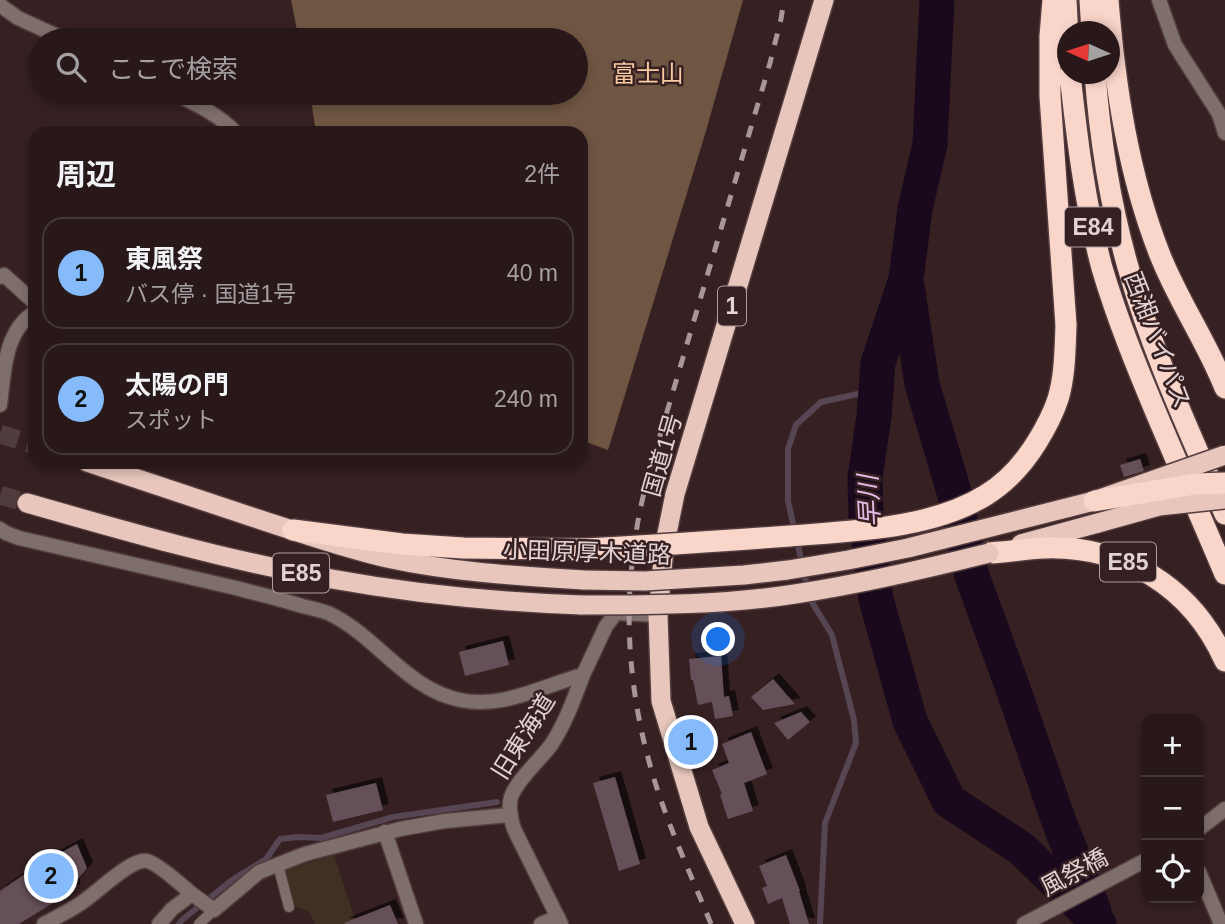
<!DOCTYPE html>
<html lang="ja">
<meta charset="utf-8">
<style>
:root{--surface:#28181a;--page:#342527;--text:#f1f3f6;--muted:#a5a0a2;--line:#443739;--accent:#85bbfb}
body{margin:0;font-family:Helvetica,"Noto Sans JP",sans-serif;background:var(--page);color:var(--text)}
.controls{position:absolute;right:21px;bottom:21px;display:grid;overflow:hidden;border-radius:14px;box-shadow:0 4px 10px #0003}
.controls button{width:63px;height:63px;display:grid;place-items:center;padding:0;border:0;border-bottom:2px solid var(--line);background:var(--surface);color:var(--text);font:35px sans-serif}
.compass{position:absolute;left:1057px;top:21px;width:63px;height:63px;border-radius:50%;background:var(--surface);box-shadow:0 4px 10px #0003;rotate:273deg}
.you{position:absolute;left:719px;top:640px;width:24px;height:24px;margin:-18px;border:5px solid #fff;border-radius:50%;background:#1a73e8;box-shadow:0 0 0 10px #1a73e833}
.badge{display:grid;place-items:center;width:46px;height:46px;border-radius:50%;background:var(--accent);color:#111;font-size:23px;font-weight:700}
.pin{position:absolute;translate:-50% -50%;border:4px solid #fff;box-shadow:0 2px 7px #0006}
.list{margin:0;padding:0;list-style:none}
h2{display:flex;justify-content:space-between;align-items:center;height:91px;margin:0;padding:0 28px;font-size:30px}
h2 small{font-size:23px;font-weight:400;color:var(--muted)}
.list li{display:grid;grid-template-columns:46px 1fr auto;gap:21px;align-items:center;box-sizing:border-box;height:112px;margin:0 14px 14px;padding:0 14px;border:2px solid var(--line);border-radius:21px}
.list b{display:block;font-size:26px;white-space:nowrap}
.list p{margin:0;font-size:23px;white-space:nowrap;color:var(--muted)}
.list em{font-size:23px;font-style:normal;color:var(--muted)}
.icon{flex:none;width:38px;height:38px;fill:none;stroke:currentColor;stroke-width:2;stroke-linecap:round;stroke-linejoin:round}
.map{position:relative;flex:none;width:1225px;height:924px;overflow:hidden}
.search{position:absolute;background:var(--surface);box-shadow:0 4px 10px #0003;left:28px;top:28px;width:560px;height:77px;display:flex;align-items:center;gap:18px;box-sizing:border-box;padding:0 24px;border-radius:38px;color:var(--muted);font-size:26px}
.panel{position:absolute;background:var(--surface);box-shadow:0 4px 10px #0003;left:28px;top:126px;width:560px;height:343px;border-radius:21px}
.map>svg:first-child{display:block}
.green{fill:#3f3023}
.forest{fill:#6f5642}
.lines{fill:none;stroke-linecap:round;stroke-linejoin:round}
.stream{stroke:#564553;stroke-width:6}
.river{stroke:#1a091c;stroke-width:35}
.building{fill:#654f59;filter:url(#shadow)}
.trunk-tunnel{stroke:#503b3d;stroke-width:19;stroke-dasharray:19 10;stroke-linecap:butt}
.service-casing{stroke:#523c3e;stroke-width:12}
.minor-casing{stroke:#523c3e;stroke-width:17}
.tertiary-casing{stroke:#523c3e;stroke-width:17}
.trunk-casing{stroke:#523c3e;stroke-width:22}
.motorway-casing{stroke:#523c3e;stroke-width:24}
.service{stroke:#7e6f6b;stroke-width:10}
.minor{stroke:#7e6f6b;stroke-width:14}
.tertiary{stroke:#7e6f6b;stroke-width:14}
.trunk{stroke:#e8c6bc;stroke-width:19}
.motorway{stroke:#fad5ca;stroke-width:21}
.rail{stroke:#a99798;stroke-width:5;stroke-dasharray:12 12;stroke-linecap:butt}
.trunk-bridge-casing{stroke:#523c3e;stroke-width:22;stroke-linecap:butt}
.motorway-bridge-casing{stroke:#523c3e;stroke-width:24;stroke-linecap:butt}
.trunk-bridge{stroke:#e8c6bc;stroke-width:19}
.motorway-bridge{stroke:#fad5ca;stroke-width:21}
.labels{text-anchor:middle;dominant-baseline:central;stroke-width:5;stroke-linejoin:round;paint-order:stroke}
.shield{fill:#362022;stroke:#ae9d9e;stroke-width:2}
.shield-label{font-size:23px;font-weight:bold;fill:#e2d2d3}
.park-label{font-size:24px;fill:#f9c9a2;stroke:#362022}
.street-label{font-size:24px;fill:#e2d2d3;stroke:#362022}
.water-label{font-size:26px;font-style:italic;fill:#e3bae5;stroke:#362022}
</style>
<div class="map">
<svg width="1225" height="924" viewBox="0 0 1225 924">
<defs>
<filter id="shadow"><feDropShadow dx="6" dy="-6" stdDeviation="0" flood-color="#0009"/></filter>
</defs>
<rect width="100%" height="100%" fill="#362022"/>
<path class="green" d="M334 855 355 920 358 924H315L309 911 293 906 284 870Z"/>
<path class="forest" d="M291 0H743L706 131 608 450 581 440V133H316L310 93H576V40H299Z"/>
<g class="lines">
<path class="stream" d="M179 924 182 920 232 880 266 859 280 839 299 837 321 838 393 817 497 802
M820 924 825 823 856 743 854 720 832 635 810 599 788 501V449L796 425 821 402 876 390"/>
<path class="river" d="M937 0 930 144 915 209 906 279 878 363 874 416 865 478 866 517 876 599 910 721 949 801 1022 849 1099 924
M907 286 922 384 954 492 972 576 1010 680 1058 819 1094 911"/>
</g>
<path class="building" d="M1140 459 1144 471 1124 477 1120 465Z
M503 641 509 665 465 676 459 652Z
M721 656 724 697 729 696 733 716 715 719 712 702 698 705 693 680H691L689 659Z
M773 679 786 694 795 704 763 710 751 697Z
M801 712 810 722 788 740 774 723Z
M751 732 767 774 744 783 753 811 728 819 720 795 722 794 712 770 729 763 722 744Z
M615 777 640 864 619 871 593 783Z
M376 783 383 810 333 822 326 795Z
M77 844 87 868 74 884V890L19 924H0V891L41 863Z
M786 855 800 891H799L809 924H790L782 898 768 904 762 888 767 886 759 866Z
M390 905 398 924H345L344 923Z"/>
<g class="lines">
<path class="trunk-tunnel" d="M0 434 35 445
M0 495 27 503"/>
<g class="service-casing">
<path id="service" d="M278 865 289 907
M199 924 214 910"/>
</g>
<g class="minor-casing">
<path id="minor" d="M1159 0 1175 45 1219 114 1225 133
M0 277 4 275 35 303
M385 832 416 924
M1199 872 1221 924
M44 924C55 918 67 912 78 905 94 896 130 858 147 861 157 863 183 886 192 894
M159 924 172 909 192 894 214 910 259 872 305 854 400 829 445 821 509 815
M541 924 558 917
M561 924 514 829C511 819 508 808 511 797 517 780 540 760 551 745 565 724 574 699 583 675"/>
</g>
<g class="tertiary-casing">
<path id="tertiary" d="M0 5 18 18 66 40
M173 93C196 104 218 114 236 133
M0 405C4 373 4 331 35 312
M0 529 6 533 19 538C91 555 164 571 236 588 258 594 280 599 302 606 311 608 320 610 328 613 376 635 406 689 460 700 503 709 542 686 583 675L606 626 616 613 658 615
M1199 829 1225 809
M1024 924 1146 860"/>
</g>
<g class="trunk-casing">
<path id="trunk" d="M87 462C141 480 195 498 249 516 295 531 340 547 387 558 451 572 518 576 583 580
M27 503C128 532 229 561 332 579 414 594 498 602 582 605
M1021 544 1098 523
M745 924 699 827 661 701 658 615 664 548 675 494 824 0"/>
</g>
<g class="motorway-casing">
<path id="motorway" d="M1053 0 1050 36V96L1066 325
M1066 0 1068 38
M1090 0 1092 32
M1108 0C1115 86 1128 174 1160 255 1178 301 1207 342 1225 388
M1070 74C1077 139 1085 204 1102 268 1118 322 1140 375 1162 427 1183 476 1204 525 1225 574
M1095 74C1100 138 1110 204 1128 267 1152 352 1190 433 1225 514
M293 530 402 544 463 548 583 549
M989 553C1007 552 1025 549 1043 548 1124 545 1192 587 1225 661"/>
</g>
<use href="#service" class="service"/>
<use href="#minor" class="minor"/>
<use href="#tertiary" class="tertiary"/>
<use href="#trunk" class="trunk"/>
<use href="#motorway" class="motorway"/>
<path class="rail" d="M711 924C690 872 665 820 650 765 629 690 623 611 636 534 639 511 645 488 651 466L770 63 781 19 784 0"/>
<g class="trunk-bridge-casing">
<path id="trunk-bridge" d="M1098 523 1159 506 1225 499
M583 580 645 581 744 575 788 570 848 560 908 548 1094 501 1225 455
M582 605C653 605 724 605 795 594 861 584 925 569 989 553"/>
</g>
<g class="motorway-bridge-casing">
<path id="motorway-bridge" d="M1094 501 1195 484 1225 483
M583 549C652 546 721 541 790 536 852 531 932 529 986 495 1007 482 1024 463 1037 442 1045 429 1053 414 1058 399 1065 376 1065 350 1066 325"/>
</g>
<use href="#trunk-bridge" class="trunk-bridge"/>
<use href="#motorway-bridge" class="motorway-bridge"/>
</g>
<g class="labels">
<g class="shield">
<rect x="1065" y="207.5" width="56" height="39" rx="5"/>
<rect x="718" y="286.5" width="28" height="39" rx="5"/>
<rect x="1100" y="542.5" width="56" height="39" rx="5"/>
<rect x="273" y="553.5" width="56" height="39" rx="5"/>
</g>
<g class="shield-label">
<text x="1093" y="227">E84</text>
<text x="732" y="306">1</text>
<text x="1128" y="562">E85</text>
<text x="301" y="573">E85</text>
</g>
<g class="park-label">
<text x="648" y="73">富士山</text>
</g>
<g class="street-label">
<text transform="translate(1158 340) rotate(69)">西湘バイパス</text>
<text transform="translate(662 455) rotate(-74)">国道1号</text>
<text transform="translate(587 552) rotate(2)">小田原厚木道路</text>
<text transform="translate(523 736) rotate(-58)">旧東海道</text>
<text transform="translate(1074 872) rotate(-28)">風祭橋</text>
</g>
<g class="water-label">
<text transform="translate(869 501) rotate(-93)">早川</text>
</g>
</g>
</svg>
<div class="controls">
<button>+</button>
<button>−</button>
<button><svg class="icon" aria-label="locate" viewBox="0 0 24 24"><circle cx="12" cy="12" r="6"/><path d="M12 2v4M12 18v4M2 12h4M18 12h4"/></svg></button>
</div>
<svg class="compass" viewBox="-18 -18 36 36"><path d="M0-13l5 13h-10z" fill="#e53935"/><path d="M0 13l5-13h-10z" fill="#a5a0a2"/></svg>
<div class="you"></div>
<div class="pin badge" style="left:691px;top:742px">1</div>
<div class="pin badge" style="left:51px;top:876px">2</div>
<div class="search"><svg class="icon" aria-label="search" viewBox="0 0 24 24"><circle cx="10" cy="10" r="6"/><path d="M15 15l6 6"/></svg>ここで検索</div>
<section class="panel">
<h2>周辺<small>2件</small></h2>
<ul class="list">
<li><span class="badge">1</span><div><b>東風祭</b><p>バス停 · 国道1号</p></div><em>40 m</em></li>
<li><span class="badge">2</span><div><b>太陽の門</b><p>スポット</p></div><em>240 m</em></li>
</ul>
</section>
</div>
